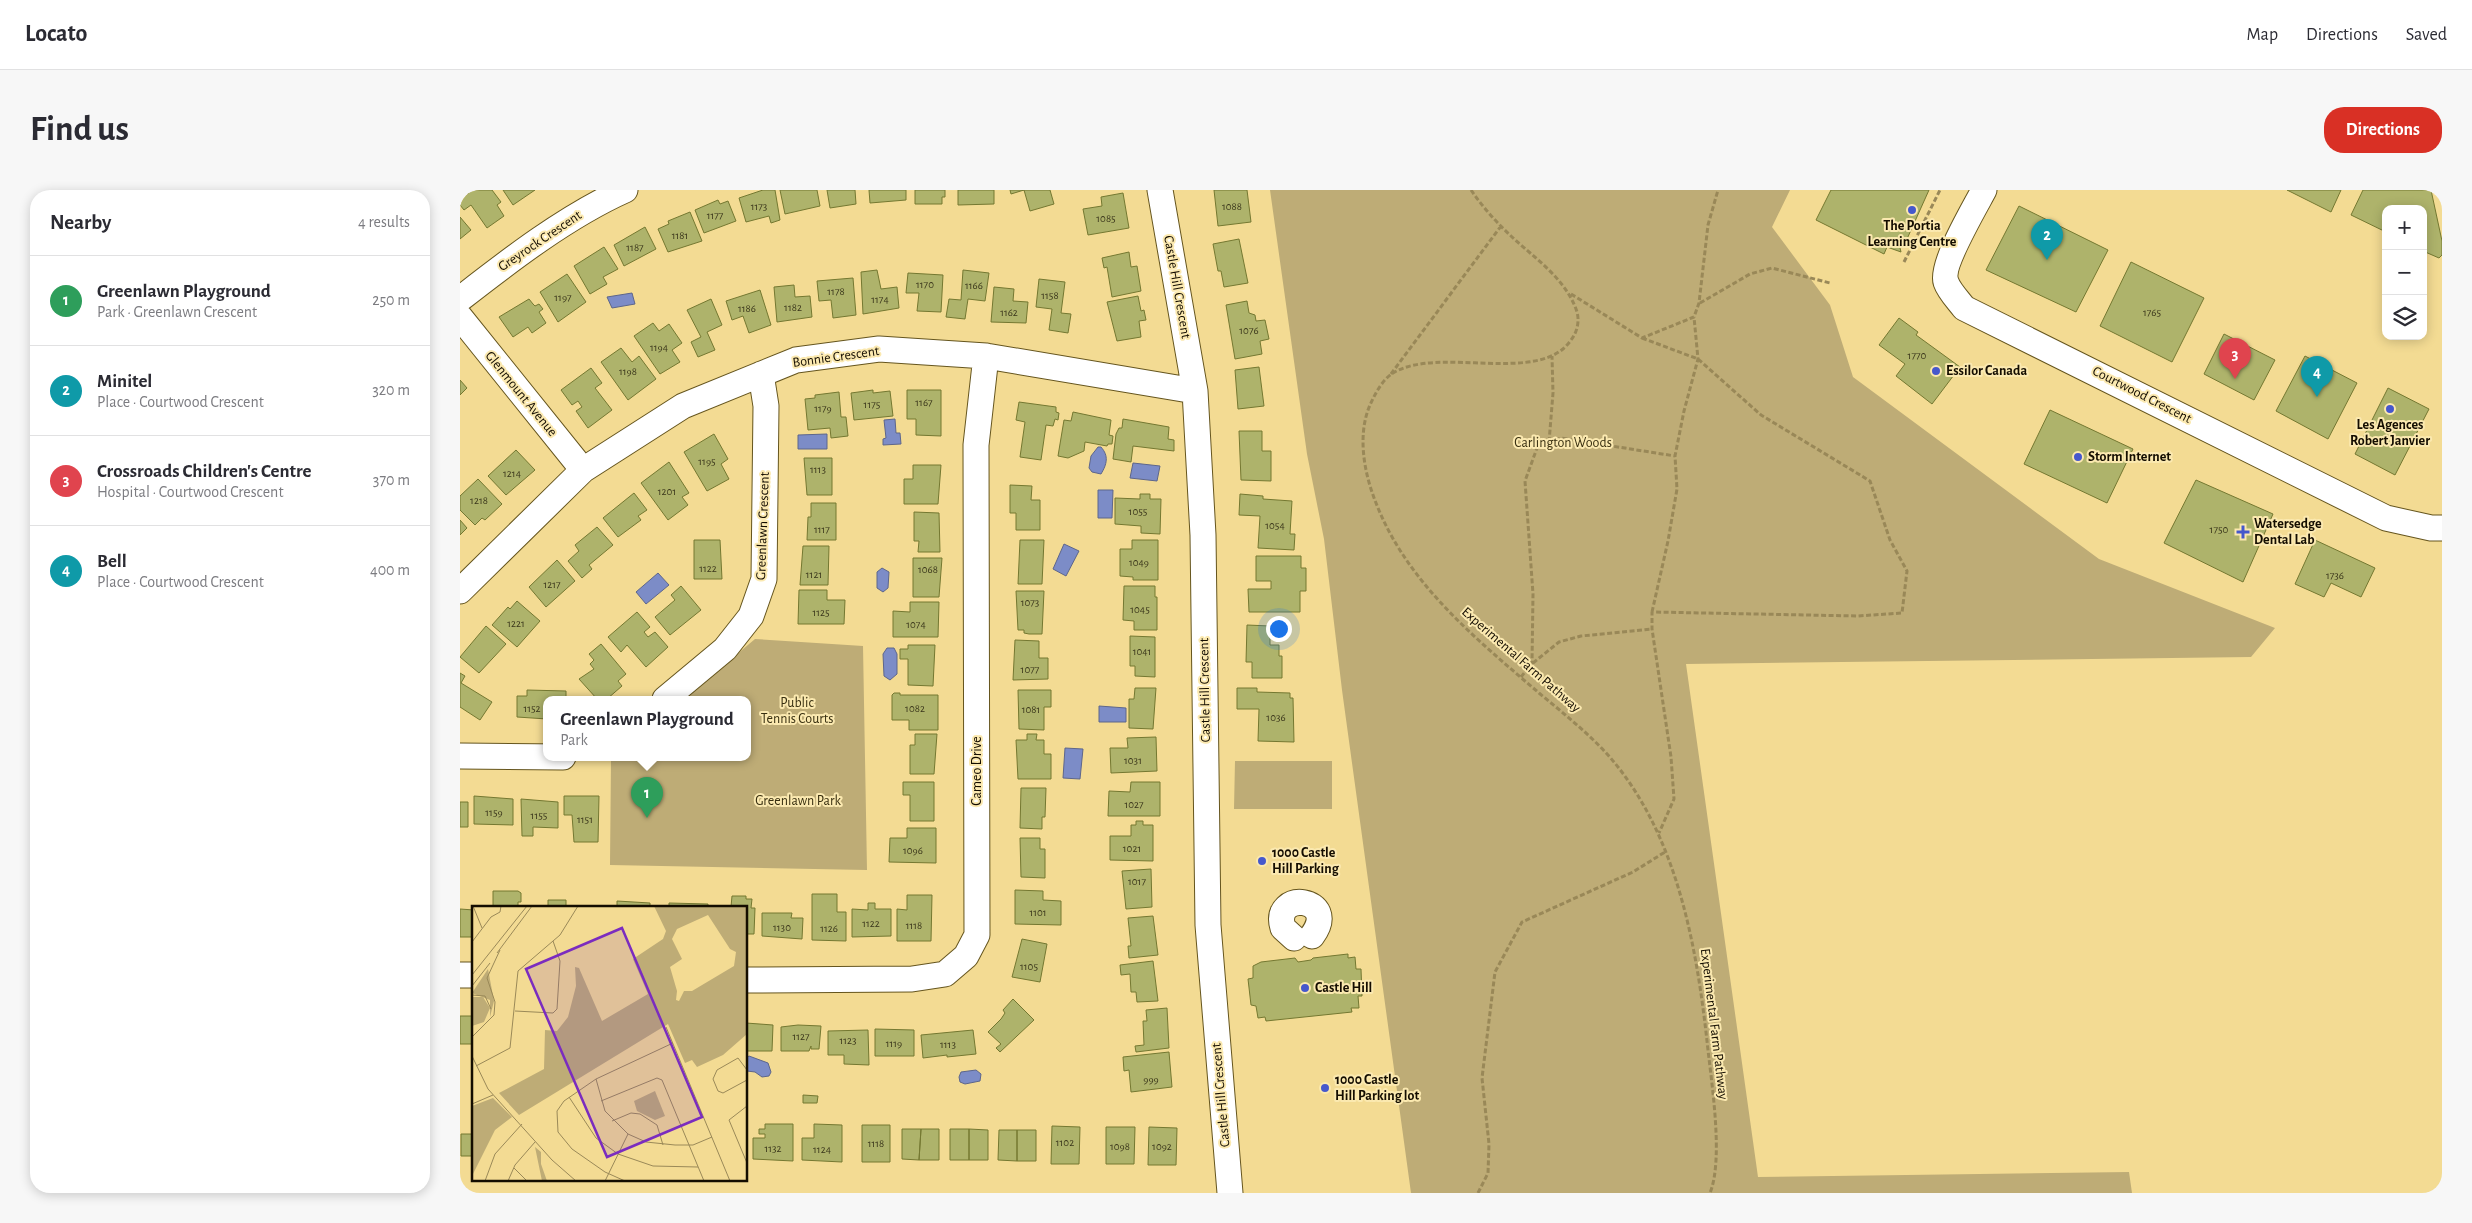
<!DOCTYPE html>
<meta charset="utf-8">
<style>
:root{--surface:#fff;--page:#f7f7f7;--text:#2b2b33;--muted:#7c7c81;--line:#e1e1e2;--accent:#d93025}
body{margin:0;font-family:"Alegreya Sans",sans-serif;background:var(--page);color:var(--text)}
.controls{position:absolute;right:15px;top:15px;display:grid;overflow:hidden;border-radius:10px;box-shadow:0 2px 12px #0003}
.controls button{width:45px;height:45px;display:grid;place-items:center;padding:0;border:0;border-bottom:1px solid var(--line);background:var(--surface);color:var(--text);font:25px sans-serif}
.you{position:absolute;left:818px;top:438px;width:18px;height:18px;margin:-12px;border:4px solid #fff;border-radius:50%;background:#1a73e8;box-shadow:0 0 0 8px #1a73e833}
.badge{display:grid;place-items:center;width:32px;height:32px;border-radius:50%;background:var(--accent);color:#fff;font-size:16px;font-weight:700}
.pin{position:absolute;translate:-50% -41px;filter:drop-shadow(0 1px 2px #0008)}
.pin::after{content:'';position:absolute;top:26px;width:18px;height:15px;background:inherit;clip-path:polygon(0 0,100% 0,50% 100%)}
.popup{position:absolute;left:83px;top:506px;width:208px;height:65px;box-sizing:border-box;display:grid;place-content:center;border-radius:10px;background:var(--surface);filter:drop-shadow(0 1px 4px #0005);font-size:16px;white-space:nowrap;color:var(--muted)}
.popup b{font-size:19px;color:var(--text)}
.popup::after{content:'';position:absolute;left:50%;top:100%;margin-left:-10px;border:10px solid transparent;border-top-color:var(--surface)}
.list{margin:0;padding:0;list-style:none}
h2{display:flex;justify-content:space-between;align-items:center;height:65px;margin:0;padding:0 20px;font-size:21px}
h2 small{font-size:16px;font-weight:400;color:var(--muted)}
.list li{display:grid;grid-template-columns:32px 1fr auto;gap:15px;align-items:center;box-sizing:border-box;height:90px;padding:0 20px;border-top:1px solid var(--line)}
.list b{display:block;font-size:19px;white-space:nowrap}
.list p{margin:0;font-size:16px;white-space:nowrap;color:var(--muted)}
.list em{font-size:16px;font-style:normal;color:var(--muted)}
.icon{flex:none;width:28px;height:28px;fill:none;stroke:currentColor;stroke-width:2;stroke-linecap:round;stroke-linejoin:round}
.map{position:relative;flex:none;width:1982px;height:1003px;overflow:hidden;border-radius:20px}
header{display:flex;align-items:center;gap:30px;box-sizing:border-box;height:70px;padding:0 25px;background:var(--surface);border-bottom:1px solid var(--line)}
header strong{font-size:24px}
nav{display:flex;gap:28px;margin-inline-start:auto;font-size:18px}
.intro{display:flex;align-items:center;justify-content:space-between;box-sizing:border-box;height:120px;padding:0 30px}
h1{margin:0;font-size:35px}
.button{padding:12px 22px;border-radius:20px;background:var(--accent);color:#fff;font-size:18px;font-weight:700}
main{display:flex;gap:30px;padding:0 30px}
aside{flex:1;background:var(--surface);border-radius:20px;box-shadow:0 2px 12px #0003}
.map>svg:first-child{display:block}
.green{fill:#beac76}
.water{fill:#7c8cc7;stroke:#5d668b}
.building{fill:#aeb36b;stroke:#747831}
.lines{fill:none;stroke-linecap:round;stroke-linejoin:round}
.minor-casing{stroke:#65551e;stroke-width:27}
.path{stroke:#998858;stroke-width:3;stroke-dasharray:5 2.5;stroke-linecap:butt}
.minor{stroke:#fff;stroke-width:25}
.poi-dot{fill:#4658cc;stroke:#fbe9b0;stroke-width:2}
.labels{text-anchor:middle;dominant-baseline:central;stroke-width:4;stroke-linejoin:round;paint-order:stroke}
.number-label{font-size:11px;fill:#3a361b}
.poi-label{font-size:14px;font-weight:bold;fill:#140d00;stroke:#fbe9b0;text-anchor:start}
.street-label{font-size:14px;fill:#140d00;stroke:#fbe9b0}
.park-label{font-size:14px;fill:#382f10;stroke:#fbe9b0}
.inset-road{fill:none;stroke:#9a8958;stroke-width:1}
.view{fill:#7b2cbf;fill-opacity:0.15;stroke:#7b2cbf;stroke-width:2.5}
.inset-edge{fill:none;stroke:#140d00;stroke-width:2.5}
</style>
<header>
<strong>Locato</strong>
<nav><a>Map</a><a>Directions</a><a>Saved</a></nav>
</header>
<div class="intro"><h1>Find us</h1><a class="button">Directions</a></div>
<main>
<aside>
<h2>Nearby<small>4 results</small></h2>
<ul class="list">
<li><span class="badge" style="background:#2e9e5b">1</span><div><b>Greenlawn Playground</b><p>Park · Greenlawn Crescent</p></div><em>250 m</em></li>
<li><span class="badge" style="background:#0f9aa8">2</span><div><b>Minitel</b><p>Place · Courtwood Crescent</p></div><em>320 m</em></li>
<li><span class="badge" style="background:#e0444e">3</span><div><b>Crossroads Children's Centre</b><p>Hospital · Courtwood Crescent</p></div><em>370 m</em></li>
<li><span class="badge" style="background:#0f9aa8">4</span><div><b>Bell</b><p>Place · Courtwood Crescent</p></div><em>400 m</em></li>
</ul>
</aside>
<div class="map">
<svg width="1982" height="1003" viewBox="0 0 1982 1003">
<rect width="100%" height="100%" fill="#f3db93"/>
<path class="green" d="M810 0H1330L1312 37 1370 115 1393 187 1639 369 1815 438 1791 467 1226 474 1298 987 1669 982 1672 1003H951L882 500 864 349 847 264Z
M295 449 403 456 407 680 150 675 151 571 156 567H287V509H224Z
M775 571H872V619H774Z"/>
<path class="water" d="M172 103 175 114 152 118 147 107Z
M435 229 436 243H440L441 254 423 255V249L426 248 424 230Z
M367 244V259H338V245Z
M638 257H641C649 266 647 274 641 284L632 282 629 278 631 266Z
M673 273 700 276 697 291 670 288Z
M638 300H653L652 328H638Z
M604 354 619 361 606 386 593 379Z
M422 378 429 382 428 398 423 402 417 398V382Z
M198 383 209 395 186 414 176 402Z
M427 458H434L437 464V484L430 490 424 486 423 464Z
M639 516 666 518V532H639Z
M605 558 623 559 620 589 603 588Z
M289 866 308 873 311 882 309 886 302 887 295 882 287 881 286 868Z
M516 880 521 884 520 891 505 894 500 892 499 887 501 882Z"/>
<path class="building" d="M0 0H3L6 5 13 0H32L41 12 37 15 44 26 27 38 11 15 4 20 0 15Z
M43 0H75L53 15Z
M315 0 320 30 311 33 309 26 286 32 279 8 303 0Z
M320 0H357L360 16 325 24Z
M367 0H395L396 14 370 18Z
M409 0H446V10L410 13Z
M455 0H485V7H482V14H455Z
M498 0H534V14L498 15Z
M550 0H590L594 14 570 21 564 0 551 4Z
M754 0H787L791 32 758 36Z
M1371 0H1469L1447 49 1445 48 1440 58 1441 62 1427 57 1424 64 1356 30Z
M1827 0H1881L1871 22Z
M1903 0H1971L1982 51V65L1979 68 1963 61V19H1926V42L1891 25Z
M663 3 669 38 628 45 623 19 642 16 641 7Z
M258 10 260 14 268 11 276 31 244 43 235 20Z
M1559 16 1648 60 1616 122 1526 80Z
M230 22 242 51 208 62 198 39 209 34 208 31Z
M0 27 11 40 0 49Z
M185 37 196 59 164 76 154 55Z
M779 49 788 93 764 97 761 81H758L753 54Z
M144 57 158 79 143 87 147 94 130 104 114 76Z
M669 62 671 77 677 76 681 101 652 107 647 77 644 78 642 68Z
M1671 72 1744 108 1712 172 1640 136Z
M417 80 421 99 437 97 439 118 403 124 401 82Z
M503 80 529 83 525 111 508 109 505 129 486 127 489 109 501 110Z
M448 83 483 85 481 122 457 121 459 103H446Z
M107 84 126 112 98 132 80 102Z
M393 88 396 125 373 128 371 110 359 111 357 91Z
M579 89 605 92 601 123 611 124 608 143 589 140 592 119 576 117Z
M334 95 335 107 350 106 352 127 317 132 314 97Z
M534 97 554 99 553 111 568 112 566 133 531 132Z
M300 100 311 135 289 143 283 126 272 130 266 111Z
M678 106 681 121 684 120 686 130 679 131 681 147 657 151 647 112Z
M69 109 73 114 75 116 79 114 83 119 79 122 86 133 72 143 68 137 53 147 39 127Z
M251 109 262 135 247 142 255 160 238 167 231 152 241 147 227 120Z
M787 111 789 123 795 125 796 131 805 130 809 149 800 151 802 164 775 169 766 115Z
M1439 128 1458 142 1456 145 1500 177 1472 214 1436 186 1445 174 1419 155Z
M193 133 199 141 209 134 222 153 212 160 220 172 200 184 174 146Z
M1764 144 1815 170 1794 210 1744 184Z
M161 158 172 172 179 166 196 189 168 210 141 172Z
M1845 166 1897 193 1868 249 1816 221Z
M799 177 804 216 778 219 775 180Z
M131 178 142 193 135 198 152 220 128 238 116 221 122 217 118 211 112 215 101 200Z
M0 190 7 198 0 205Z
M1928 198 1969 219 1935 285 1895 264Z
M413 200V203L430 201 433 226 394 230 391 203Z
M447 200H481V246L456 245V229H447Z
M379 202 381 227H386L388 246 371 248 370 238 348 240 345 209 355 208V205Z
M559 212 596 217V222L599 223 598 230 595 229 593 236 586 235 581 270 560 267 565 232 556 230Z
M1590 220 1673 259 1647 313 1564 274Z
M613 222 651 230 649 245 653 246 652 254H648L647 256 625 252 624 261 608 268 598 266 604 230 611 231Z
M663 229 709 237 708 249 714 250V261L673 256 671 272 653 269 656 244 659 238H662Z
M779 241H802V261H811V291L781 290Z
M254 244 268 269 261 274 269 289 247 301 224 262Z
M56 260 75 280 46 305 28 286Z
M344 268H372V305H347Z
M209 272 229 303 222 307 228 315 208 330 181 293Z
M453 275H481L478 314H444V289H453Z
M18 289 42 314 25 330 22 328 15 335 0 320V306Z
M1736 290 1813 324 1783 392 1704 353Z
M550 295 572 296 571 310H580V340H556V323H550Z
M174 303 187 320 178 326 181 330 158 347 143 328Z
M680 304H690V309H701L700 344 681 343V336L655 334V308L680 309Z
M780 304 803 306V309L832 311 830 344H835L834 360 798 358 800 326 779 325Z
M351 313H376V350H347L348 327H351Z
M454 322 479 323 480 362H458L459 351H454Z
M0 330 7 338 0 345Z
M137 337 153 355 129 375 132 379 122 388 108 371 119 361 115 355Z
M234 350H260L262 389H234Z
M560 350H584L582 394H558Z
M672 350H698V390H673V387L660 386V359H672Z
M1855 350 1915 378 1901 407 1871 393 1864 407 1835 394Z
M343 356H369L368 395H340Z
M796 366H841V378H846V401H840V422H789L788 399H811V391H796Z
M453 368H482L479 407H453Z
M97 370 115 391 86 417 69 397Z
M221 396 241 420 210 445 195 427 215 410 211 405Z
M664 396H695V407H697V440H674V431L663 430Z
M339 400H367V410H385L384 434H338Z
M556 401H584L582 444H569L564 443V440H558Z
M57 411 80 431 57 457 32 435 48 417 50 419Z
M450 412H479L478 447H433V421L450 422Z
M177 422 190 437 184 442 188 447 195 442 208 457 186 477 167 455 161 462 148 447Z
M787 435 810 436V455H819V466H822V488H792V472H786Z
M26 436 46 454 19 483 0 467Z
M670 446 695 447V487L675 486V476H670Z
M555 450 579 451V468H588V489L553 490Z
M141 454 166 484 158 491 162 496 147 509H137L119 489 134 479 130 474 134 470 129 464Z
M448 455H475L473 496 448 495V469H440V459H448Z
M0 483 5 486 1 493 32 512 20 530 0 517Z
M675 498H696L693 539 669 538V509H674Z
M777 498H797V502L830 503V508H833L834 552 798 551 799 519H777Z
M67 500 106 501V509H87V529L57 527V506H67Z
M558 500H591V517H584V540L559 539Z
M434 503H440V505H478V540H449V530H432V505Z
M455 544H477L474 584H450V555H455Z
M567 544H577L576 550H584V564H591V589H558L556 550H567Z
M696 547 697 581 651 583 650 558H668L667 548Z
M443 592H474V631H450V605H443Z
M671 592H700V626H648L649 601 670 602Z
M561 598H586L585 627H582V639L560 638Z
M14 606 53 609V635L14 634Z
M104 606H139L138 652H114L112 625H104Z
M61 609 98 612V638L73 637V646H62Z
M0 612H8V637H0Z
M676 631H683V635H693V671L650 670V646H671V635H676Z
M447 638H476V673L429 672 430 648H447Z
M560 648H580V659H585V688L561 687Z
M691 679 692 717 666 719 662 681Z
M555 700 583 701V710L601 711V735L555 734Z
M33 701H58L61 703V712H58V717H33Z
M352 704H377V722H386V751L352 750Z
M447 705H472L471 751H437V719L447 720Z
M272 706H286V709H292L291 718H295L294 744H286V717H271Z
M88 710H106V717H88Z
M157 711 190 713V717H157Z
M209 713 248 714V717H209Z
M408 713H415V719H431V746L392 747V719L408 720Z
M0 719 14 720V747H0Z
M302 723H332L331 728H343L342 749 302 746Z
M693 726 698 765 669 768 668 756H671L668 728Z
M562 749 587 754 580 792 552 787Z
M888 764V768L895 767 896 779H901L902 806H898L899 818H891L892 822 806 831 805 827 798 828 796 816 791 815 788 789 793 788V776L801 772 835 768 838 772 851 770 853 768Z
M693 771 698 811 677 812 676 802H671L670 784 661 785 660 775Z
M553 809 574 830 540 862 536 858 541 854 528 842 541 829 545 823 543 820Z
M707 818 709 858 676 862 675 856 684 855 683 831H687L686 820Z
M0 826H14V854H0Z
M286 833 313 835 312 861H286Z
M338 835 361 836 359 859H351V856L349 861H321V837Z
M415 839 454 840V866H415Z
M408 840 409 875 384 874V865H368V841Z
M513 840 516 864 487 867V865L463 868 461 845Z
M709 862 712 897 671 902 669 880 664 881 663 867Z
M343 905 358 906 357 913H343Z
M305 934H333V971L293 969V948H305V944H299V939H305Z
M354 934 382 935V972L342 970V948H354Z
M402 935H430V972H402Z
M592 936 620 937 619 974H591Z
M646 937H675L674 974H646Z
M689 937 717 938 716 975H688Z
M442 939H461L459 970 442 969Z
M461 939H479V970H459Z
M490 939H509V970H490Z
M509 939 528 940V970H509Z
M539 940H557V971L538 970Z
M557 940H576V971H557Z
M1 944H14V966H1Z"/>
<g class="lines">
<g class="minor-casing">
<path id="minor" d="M700 0 735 201 743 345 748 735 770 1003
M1524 0C1515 17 1480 76 1486 92 1489 101 1498 110 1504 118L1926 328 1971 338H1982
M0 109C50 70 107 26 165 0
M0 127 123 280
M0 401 123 280 223 216 336 170 419 159 526 166 735 201
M205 509 265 459 291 426 304 389 306 216 301 184
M0 566 103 567
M834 748 823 738C811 699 881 707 852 746
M0 785H14
M286 790 452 789 485 784 506 766 517 745 516 255 526 166"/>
</g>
<path class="path" d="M1011 0C1022 16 1036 32 1050 45 1074 68 1104 87 1116 119 1120 129 1118 141 1111 150 1080 196 979 155 933 183 922 190 915 204 910 215 897 245 904 283 916 313 947 393 1015 448 1079 503 1103 523 1127 542 1148 565 1216 642 1236 752 1247 851 1251 890 1264 968 1250 1003
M1444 72 1480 0
M1111 104 1182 148 1234 127 1239 113 1248 35 1258 0
M1240 113 1290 84 1312 78 1370 93
M1182 148 1238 169 1301 225 1410 291 1430 350 1447 381 1442 423 1398 426 1192 422V439L1211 567 1214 609 1199 643
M931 184 1041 36
M1089 252 1093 203 1092 166
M1192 422 1208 351 1217 299 1215 266 1224 221 1238 169 1234 127
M1073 473 1099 452 1121 446 1192 439
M1061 487 1072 473 1073 404 1065 291 1077 258 1101 248 1215 266
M1018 1003 1028 983 1029 954 1022 888 1035 782 1062 732 1173 682 1205 662"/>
<use href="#minor" class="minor"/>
</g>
<g class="poi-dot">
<circle cx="1452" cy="20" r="5"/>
<circle cx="1476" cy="181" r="5"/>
<circle cx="1930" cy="219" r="5"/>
<circle cx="1618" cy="267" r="5"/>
<path d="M1780.5 334.5h5v5h5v5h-5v5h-5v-5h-5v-5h5z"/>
<circle cx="802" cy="671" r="5"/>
<circle cx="845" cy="798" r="5"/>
<circle cx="865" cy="898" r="5"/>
</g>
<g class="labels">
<g class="number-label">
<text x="299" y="16">1173</text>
<text x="772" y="16">1088</text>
<text x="255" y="25">1177</text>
<text x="646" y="28">1085</text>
<text x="220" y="45">1181</text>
<text x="175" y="57">1187</text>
<text x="465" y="94">1170</text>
<text x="514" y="95">1166</text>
<text x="376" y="101">1178</text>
<text x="590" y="105">1158</text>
<text x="103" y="107">1197</text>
<text x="420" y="109">1174</text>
<text x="333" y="117">1182</text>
<text x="287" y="118">1186</text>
<text x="549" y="122">1162</text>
<text x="1692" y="122">1765</text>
<text x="789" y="140">1076</text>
<text x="199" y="157">1194</text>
<text x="1457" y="165">1770</text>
<text x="168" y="181">1198</text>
<text x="464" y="212">1167</text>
<text x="412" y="214">1175</text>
<text x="363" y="218">1179</text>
<text x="247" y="271">1195</text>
<text x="358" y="279">1113</text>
<text x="52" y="283">1214</text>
<text x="207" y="301">1201</text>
<text x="19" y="310">1218</text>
<text x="678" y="321">1055</text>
<text x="815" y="335">1054</text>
<text x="362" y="339">1117</text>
<text x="1759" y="339">1750</text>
<text x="679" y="372">1049</text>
<text x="248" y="378">1122</text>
<text x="468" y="379">1068</text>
<text x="354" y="384">1121</text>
<text x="1875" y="385">1736</text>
<text x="92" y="394">1217</text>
<text x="570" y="412">1073</text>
<text x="680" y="419">1045</text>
<text x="361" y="422">1125</text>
<text x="56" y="433">1221</text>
<text x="456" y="434">1074</text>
<text x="682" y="461">1041</text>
<text x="570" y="479">1077</text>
<text x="72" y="518">1152</text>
<text x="455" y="518">1082</text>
<text x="571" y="519">1081</text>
<text x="816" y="527">1036</text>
<text x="673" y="570">1031</text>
<text x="674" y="614">1027</text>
<text x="34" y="622">1159</text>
<text x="79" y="625">1155</text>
<text x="125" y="629">1151</text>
<text x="672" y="658">1021</text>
<text x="453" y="660">1096</text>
<text x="677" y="691">1017</text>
<text x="578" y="722">1101</text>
<text x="411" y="733">1122</text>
<text x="454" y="735">1118</text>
<text x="322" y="737">1130</text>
<text x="369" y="738">1126</text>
<text x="569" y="776">1105</text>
<text x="341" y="846">1127</text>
<text x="388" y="850">1123</text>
<text x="434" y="853">1119</text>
<text x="488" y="854">1113</text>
<text x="691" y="889">999</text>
<text x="605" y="952">1102</text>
<text x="416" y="953">1118</text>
<text x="660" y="956">1098</text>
<text x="702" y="956">1092</text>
<text x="313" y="958">1132</text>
<text x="362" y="959">1124</text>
</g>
<g class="poi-label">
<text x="1452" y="36" text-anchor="middle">The Portia<tspan x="1452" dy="16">Learning Centre</tspan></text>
<text x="1486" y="181">Essilor Canada</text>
<text x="1930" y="235" text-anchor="middle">Les Agences<tspan x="1930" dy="16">Robert Janvier</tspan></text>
<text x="1628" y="267">Storm Internet</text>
<text x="1794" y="334">Watersedge<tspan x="1794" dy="16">Dental Lab</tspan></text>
<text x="812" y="663">1000 Castle<tspan x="812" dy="16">Hill Parking</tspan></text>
<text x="855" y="798">Castle Hill</text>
<text x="875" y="890">1000 Castle<tspan x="875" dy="16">Hill Parking lot</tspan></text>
</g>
<g class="street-label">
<text transform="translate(80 51) rotate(-34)">Greyrock Crescent</text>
<text transform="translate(717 97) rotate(80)">Castle Hill Crescent</text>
<text transform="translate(376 167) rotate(-8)">Bonnie Crescent</text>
<text transform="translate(61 204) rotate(51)">Glenmount Avenue</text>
<text transform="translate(1682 205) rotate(27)">Courtwood Crescent</text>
<text transform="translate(303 336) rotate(-88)">Greenlawn Crescent</text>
<text transform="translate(1061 470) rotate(41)">Experimental Farm Pathway</text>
<text transform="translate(745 500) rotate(-91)">Castle Hill Crescent</text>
<text transform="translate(517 581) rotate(-90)">Cameo Drive</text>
<text transform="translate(1254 834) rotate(83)">Experimental Farm Pathway</text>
<text transform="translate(761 905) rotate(-95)">Castle Hill Crescent</text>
</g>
<g class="park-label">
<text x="1103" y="253">Carlington Woods</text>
<text x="337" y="513">Public<tspan x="337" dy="16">Tennis Courts</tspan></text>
<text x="338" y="611">Greenlawn Park</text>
</g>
</g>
<g transform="translate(12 716)">
<rect width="275" height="275" fill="#f3db93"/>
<path d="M182 0H275V128L251 149 225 161 220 154 213 157 196 118 47 209 27 187 72 163 73 124 85 125 96 111 104 80 103 61 107 62 130 115 176 88 161 53 191 33 194 25ZM236 9 258 43 264 46 262 60 220 85H212L207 95 204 94 205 85 198 61 210 53 200 33 205 23ZM16 63 22 95 18 111V94L0 87ZM0 91H11L18 102 12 116 0 120ZM183 185 193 210 183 214 165 205 162 195ZM21 192 40 211 23 224 0 270V200ZM63 241 69 246V258L75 275H70Z" fill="#beac76" fill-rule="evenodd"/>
<path class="inset-road" d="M1 0 10 22M0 36 19 11 28 6 29 0M25 47 60 0M0 69 55 0M0 80 18 57M0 89 13 90 19 103M43 105 81 107 85 103 88 55 81 35M194 121 258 275M0 131 22 109 23 96 15 72 28 44M0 150 16 183 80 254 104 275M4 160 38 142 46 65 88 29 106 0M275 164 266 152 245 164 241 173 246 185 251 187 275 174M124 173 133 205 156 228 174 236 203 239H221L240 231M97 191 124 232 146 248 181 260 226 261M129 195 185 172 190 174 232 275M0 198 21 189M275 200 257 214 275 257M140 215 159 207 168 208 185 219 191 239M42 262 55 275M13 275 23 248 50 218M36 275 43 259 63 236M133 275 156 228M153 275 133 266 100 243 86 226 85 205 92 195 124 173 201 137"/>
<path class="view" d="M150 22 230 211 135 251 54 63Z"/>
<rect width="275" height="275" class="inset-edge"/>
</g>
</svg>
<div class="controls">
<button>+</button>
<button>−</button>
<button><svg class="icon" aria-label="layers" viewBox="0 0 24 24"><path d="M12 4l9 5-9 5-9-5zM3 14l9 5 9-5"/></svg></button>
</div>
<div class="you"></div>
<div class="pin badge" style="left:187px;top:628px;background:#2e9e5b">1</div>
<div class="popup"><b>Greenlawn Playground</b>Park</div>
<div class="pin badge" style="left:1587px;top:70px;background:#0f9aa8">2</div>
<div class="pin badge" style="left:1775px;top:189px;background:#e0444e">3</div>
<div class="pin badge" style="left:1857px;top:207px;background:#0f9aa8">4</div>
</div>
</main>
